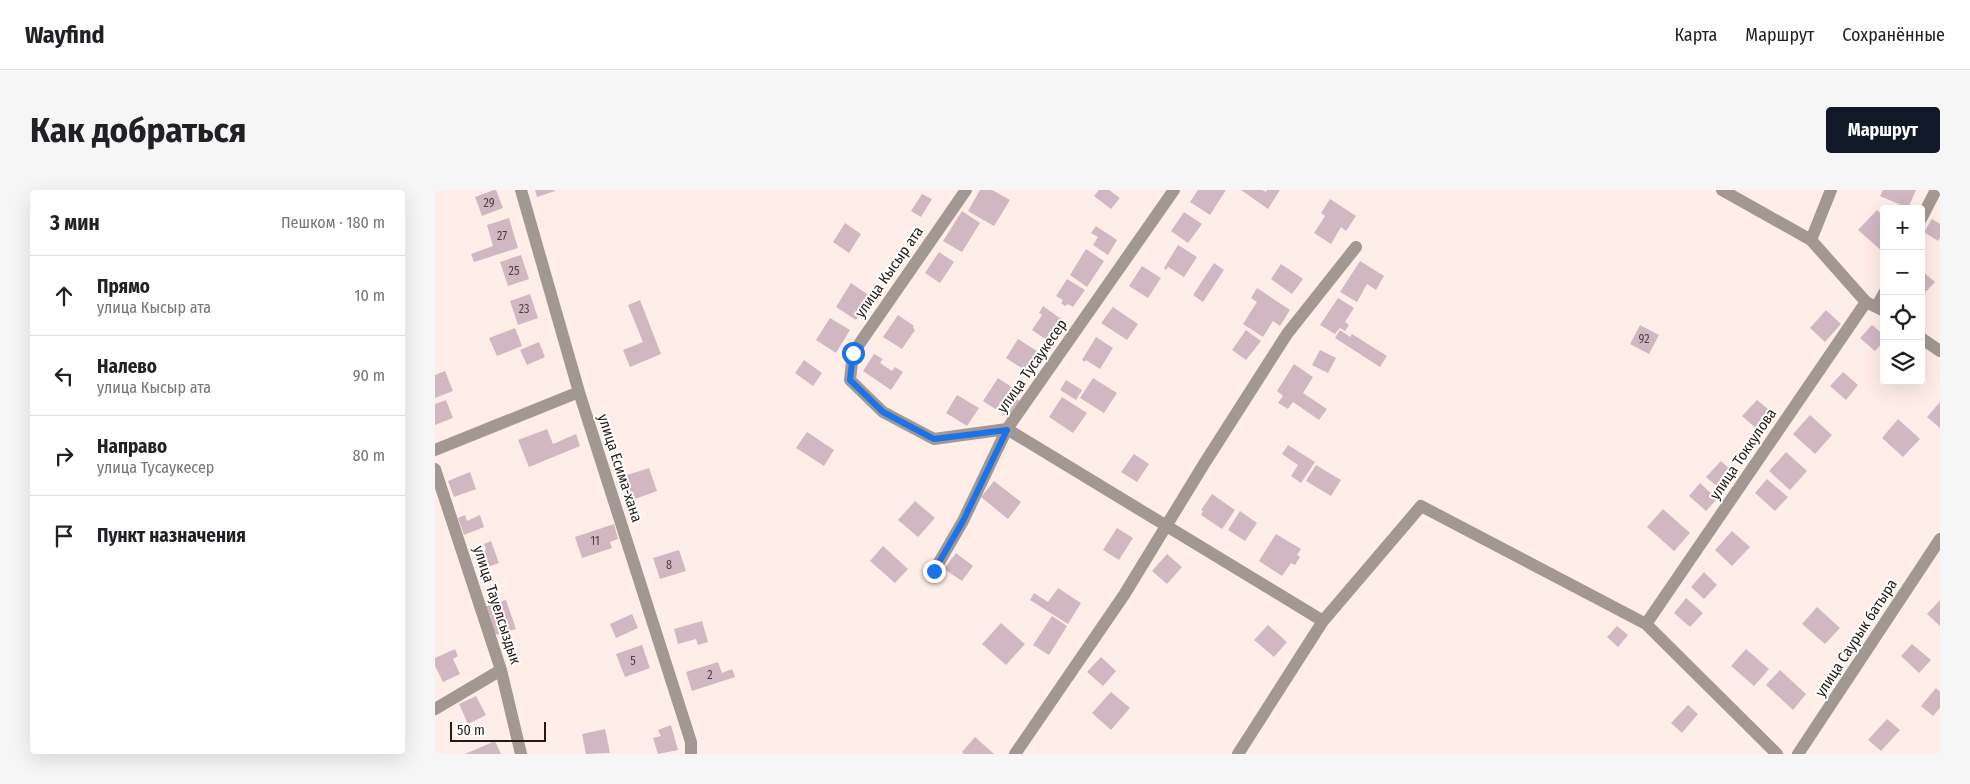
<!DOCTYPE html>
<html lang="ru">
<meta charset="utf-8">
<style>
:root{--surface:#fff;--page:#f6f6f6;--text:#202124;--muted:#757577;--line:#e0e0e0;--accent:#111827}
body{margin:0;font-family:"Fira Sans Condensed",sans-serif;background:var(--page);color:var(--text)}
.controls{position:absolute;right:15px;top:15px;display:grid;overflow:hidden;border-radius:5px;box-shadow:0 5px 20px #0002}
.controls button{width:45px;height:45px;display:grid;place-items:center;padding:0;border:0;border-bottom:1px solid var(--line);background:var(--surface);color:var(--text);font:25px sans-serif}
.scale{position:absolute;left:15px;bottom:12px;width:96px;box-sizing:border-box;padding-left:5px;border:2px solid #231915;border-top:0;font-size:14px;line-height:18px;white-space:nowrap;color:#231915;-webkit-text-stroke:4px #fff;paint-order:stroke}
.stop{position:absolute;width:15px;height:15px;margin:-11px;border:4px solid #1a73e8;border-radius:50%;background:#fff}
.stop.end{background:#1a73e8;border-color:#fff;box-shadow:0 1px 5px #0008}
.list{margin:0;padding:0;list-style:none}
h2{display:flex;justify-content:space-between;align-items:center;height:65px;margin:0;padding:0 20px;font-size:21px}
h2 small{font-size:16px;font-weight:400;color:var(--muted)}
.list li{display:grid;grid-template-columns:32px 1fr auto;gap:15px;align-items:center;box-sizing:border-box;height:80px;padding:0 20px;border-top:1px solid var(--line)}
.list b{display:block;font-size:19px;white-space:nowrap}
.list p{margin:0;font-size:16px;white-space:nowrap;color:var(--muted)}
.list em{font-size:16px;font-style:normal;color:var(--muted)}
.icon{flex:none;width:28px;height:28px;fill:none;stroke:currentColor;stroke-width:2;stroke-linecap:round;stroke-linejoin:round}
.map{position:relative;flex:none;width:1505px;height:564px;overflow:hidden;border-radius:5px}
header{display:flex;align-items:center;gap:30px;box-sizing:border-box;height:70px;padding:0 25px;background:var(--surface);border-bottom:1px solid var(--line)}
header strong{font-size:24px}
nav{display:flex;gap:28px;margin-inline-start:auto;font-size:18px}
.intro{display:flex;align-items:center;justify-content:space-between;box-sizing:border-box;height:120px;padding:0 30px}
h1{margin:0;font-size:35px}
.button{padding:12px 22px;border-radius:5px;background:var(--accent);color:#fff;font-size:18px;font-weight:700}
main{display:flex;gap:30px;padding:0 30px}
aside{flex:1;background:var(--surface);border-radius:5px;box-shadow:0 5px 20px #0002}
.map>svg:first-child{display:block}
.building{fill:#d2b7c3}
.lines{fill:none;stroke-linecap:round;stroke-linejoin:round}
.street{stroke:#a39792;stroke-width:12}
.route{stroke:#1a73e8;stroke-width:6}
.labels{text-anchor:middle;dominant-baseline:central;stroke-width:4;stroke-linejoin:round;paint-order:stroke}
.number-label{font-size:12px;fill:#4f4040}
.street-label{font-size:15px;fill:#231915;stroke:#fff}
</style>
<header>
<strong>Wayfind</strong>
<nav><a>Карта</a><a>Маршрут</a><a>Сохранённые</a></nav>
</header>
<div class="intro"><h1>Как добраться</h1><a class="button">Маршрут</a></div>
<main>
<aside>
<h2>3 мин<small>Пешком · 180 m</small></h2>
<ul class="list">
<li><svg class="icon" aria-label="ahead" viewBox="0 0 24 24"><path d="M12 20V5M6 11l6-6 6 6"/></svg><div><b>Прямо</b><p>улица Кысыр ата</p></div><em>10 m</em></li>
<li><svg class="icon" aria-label="left" viewBox="0 0 24 24"><path d="M17 20v-9H6M10 6l-5 5 5 5"/></svg><div><b>Налево</b><p>улица Кысыр ата</p></div><em>90 m</em></li>
<li><svg class="icon" aria-label="right" viewBox="0 0 24 24"><path d="M7 20v-9h11M14 6l5 5-5 5"/></svg><div><b>Направо</b><p>улица Тусаукесер</p></div><em>80 m</em></li>
<li><svg class="icon" aria-label="arrive" viewBox="0 0 24 24"><path d="M6 21V4h12l-3 4 3 4H6"/></svg><div><b>Пункт назначения</b></div></li>
</ul>
</aside>
<div class="map">
<svg width="1505" height="564" viewBox="0 0 1505 564">
<rect width="100%" height="100%" fill="#ffeee8"/>
<path class="building" d="M59 0H61L68 18 47 26 40 7Z
M100 0H119L120 1 102 7Z
M545 0H557L575 10 559 36 533 21Z
M664 0H674L685 8 676 19 659 6Z
M763 0H791L775 25 755 12Z
M806 0H827L831 2 832 0H845L833 19Z
M1448 0H1481L1473 18 1445 6Z
M487 4 497 9 486 27 476 21Z
M895 9 921 26 911 41 906 37 896 54 879 43 890 26 886 23Z
M1442 20 1449 26 1448 62 1423 40Z
M527 21 545 33 527 62 508 51Z
M749 22 767 34 753 53 736 41Z
M74 28 83 58 39 72 36 64 58 56 52 35Z
M1497 29 1505 34V47L1503 51 1489 42Z
M410 33 426 44 414 63 398 52Z
M661 36 682 50 673 65 658 55 663 47 656 43Z
M743 55 762 67 749 87 733 77 731 80 729 78Z
M651 59 669 71 652 97 635 85Z
M504 62 519 72 505 93 490 83Z
M86 65 94 89 73 96 65 72Z
M925 71 949 86 941 100 932 94 922 112 905 102Z
M779 73 789 80 768 112 758 105Z
M846 74 868 89 857 104 836 89Z
M707 76 726 88 713 108 694 96Z
M1486 80 1500 92 1486 107Z
M632 89 650 100 638 117 633 114 630 116 626 113 628 110 621 106Z
M416 93 435 106 421 130 401 117Z
M822 98 855 120 845 136 838 131 828 147 808 134 822 112 816 108Z
M95 104 103 128 83 135 75 111Z
M903 108 919 118 910 132 914 135 910 141 905 138 900 144 885 135Z
M205 110 226 164 195 177 188 160 208 152 193 115Z
M608 116 629 131 615 152 597 140 607 125 604 123Z
M678 117 703 134 692 150 666 133Z
M1391 120 1406 134 1390 152 1375 138Z
M463 125 479 136 478 138 480 140 467 159 448 147Z
M395 128 415 140 401 163 381 150Z
M1205 135 1224 145 1214 164 1195 154Z
M1437 135 1449 145V151L1440 161 1425 148Z
M80 138 87 156 62 166 54 148Z
M811 140 826 151 811 170 797 160Z
M905 140 915 147 917 144 952 166 945 177 900 148Z
M661 147 678 158 665 179 651 170 650 172 647 170Z
M583 149 605 163 593 182 571 168Z
M104 152 110 167 92 175 85 160Z
M885 160 901 168 893 183 877 175Z
M439 164 448 169 445 173 457 181 460 177 468 182 456 200 428 181Z
M369 170 387 183 378 196 360 183Z
M859 174 878 187 868 203 892 219 884 230 858 212 853 219 843 213 848 206 842 201Z
M10 181 18 201 0 208V185Z
M1408 182 1423 195 1411 210 1395 196Z
M563 188 584 202 580 208 585 211 574 228 548 211Z
M658 188 682 203 669 223 645 208Z
M631 190 647 200 641 210 625 200Z
M522 205 544 218 532 236 511 223Z
M627 207 652 223 638 243 614 227Z
M11 210 18 228 0 235V214Z
M1322 210 1338 223 1323 240 1307 226Z
M1505 212V238L1492 227Z
M1375 225 1397 245 1380 264 1358 244Z
M1463 229 1485 249 1468 267 1447 248Z
M112 239 118 254 141 244 145 256 94 277 83 250Z
M372 242 399 260 389 276 361 258Z
M853 255 880 272 866 293 856 286 863 275 847 264Z
M1351 262 1372 281 1355 300 1334 281Z
M699 264 714 274 702 292 686 282Z
M1286 271 1298 282 1284 298 1271 287Z
M881 275 906 290 896 306 871 291Z
M214 278 222 301 197 310 189 286Z
M35 282 41 299 19 307 13 291Z
M1332 289 1353 307 1340 321 1320 303Z
M559 291 586 312 573 329 546 307Z
M1265 293 1282 309 1271 321 1254 306Z
M777 304 800 320 787 339 766 325 768 321 766 320Z
M480 311 500 328 483 347 463 330Z
M1228 319 1255 343 1239 361 1212 337Z
M805 321 822 333 810 351 793 340Z
M30 325 32 331 45 325 49 337 29 345 23 328Z
M179 334 183 349 175 352 177 358 147 368 140 347Z
M682 338 698 348 684 370 668 360Z
M1297 341 1315 357 1297 376 1280 360Z
M841 344 866 359 862 365 865 367 860 375 856 373 847 386 824 371Z
M56 351 64 373 44 380 38 364 51 360 49 354Z
M448 356 473 379 460 393 435 371Z
M244 360 251 381 225 389 218 368Z
M521 363 538 376 527 391 509 379Z
M732 364 747 377 732 394 717 381Z
M1269 382 1282 395 1269 409 1256 397Z
M623 398 646 413 633 434 595 410 599 403 613 412Z
M1251 408 1268 423 1255 437 1239 423Z
M71 410 81 439 60 445 51 416Z
M1505 410V436L1492 424Z
M1382 417 1405 438 1390 454 1367 434Z
M197 424 203 438 181 448 175 434Z
M617 426 632 436 614 465 598 455Z
M267 431 273 452 263 455 261 449 243 454 239 439Z
M566 433 590 454 571 475 547 454Z
M833 435 852 452 839 467 819 450Z
M1182 436 1193 445 1183 457 1172 447Z
M1477 454 1496 470 1484 483 1466 466Z
M207 455 215 478 190 487 181 464Z
M20 459 23 466 18 469 25 484 8 492 0 476V468Z
M1311 459 1334 479 1319 496 1296 476Z
M666 467 681 481 668 496 652 482Z
M283 472 287 483 297 479 300 487 257 501 251 482Z
M1345 480 1371 504 1358 520 1331 495Z
M1501 498 1505 502V518L1498 526 1486 516Z
M676 502 695 518 676 540 657 523Z
M41 506 51 525 33 534 24 514Z
M1253 515 1263 524 1247 543 1236 533Z
M1452 529 1465 540 1446 561 1433 550Z
M236 535 243 560 223 564 218 548 226 546 223 540Z
M170 539 175 563 151 564 147 544Z
M540 547 559 564H529L527 562Z
M60 551 66 564H30Z"/>
<g class="lines">
<path class="street" d="M86 0 144 202 256 552V564
M531 0 418 163 415 190 448 222 499 249 572 239 888 431 986 316 1211 434 1342 564
M1287 0 1376 50 1431 112 1449 121
M1486 29 1501 0
M1376 50 1396 0
M1442 116 1449 103
M1486 148 1505 161
M0 260 144 202
M0 279 66 480 86 564
M499 381 528 331 572 239 739 0
M1211 434 1431 112
M0 519 66 480
M580 564 689 405 769 274 852 144 921 57
M803 564 888 431
M1363 564 1505 349"/>
</g>
<g class="lines">
<path class="route" d="M418 163 415 190 448 222 499 249 572 240 528 331 499 381"/>
</g>
<g class="labels">
<g class="number-label">
<text x="54" y="13">29</text>
<text x="67" y="46">27</text>
<text x="79" y="81">25</text>
<text x="89" y="119">23</text>
<text x="1209" y="149">92</text>
<text x="160" y="351">11</text>
<text x="234" y="375">8</text>
<text x="198" y="471">5</text>
<text x="275" y="485">2</text>
</g>
<g class="street-label">
<text transform="translate(454 82) rotate(-55)">улица Кысыр ата</text>
<text transform="translate(597 176) rotate(-55)">улица Тусаукесер</text>
<text transform="translate(1308 264) rotate(-56)">улица Токкулова</text>
<text transform="translate(185 278) rotate(72)">улица Есима-хана</text>
<text transform="translate(62 415) rotate(72)">улица Тауелсыздык</text>
<text transform="translate(1421 448) rotate(-57)">улица Саурык батыра</text>
</g>
</g>
</svg>
<div class="controls">
<button>+</button>
<button>−</button>
<button><svg class="icon" aria-label="locate" viewBox="0 0 24 24"><circle cx="12" cy="12" r="6"/><path d="M12 2v4M12 18v4M2 12h4M18 12h4"/></svg></button>
<button><svg class="icon" aria-label="layers" viewBox="0 0 24 24"><path d="M12 4l9 5-9 5-9-5zM3 14l9 5 9-5"/></svg></button>
</div>
<div class="scale">50 m</div>
<div class="stop" style="left:418px;top:163px"></div>
<div class="stop end" style="left:499px;top:381px"></div>
</div>
</main>
